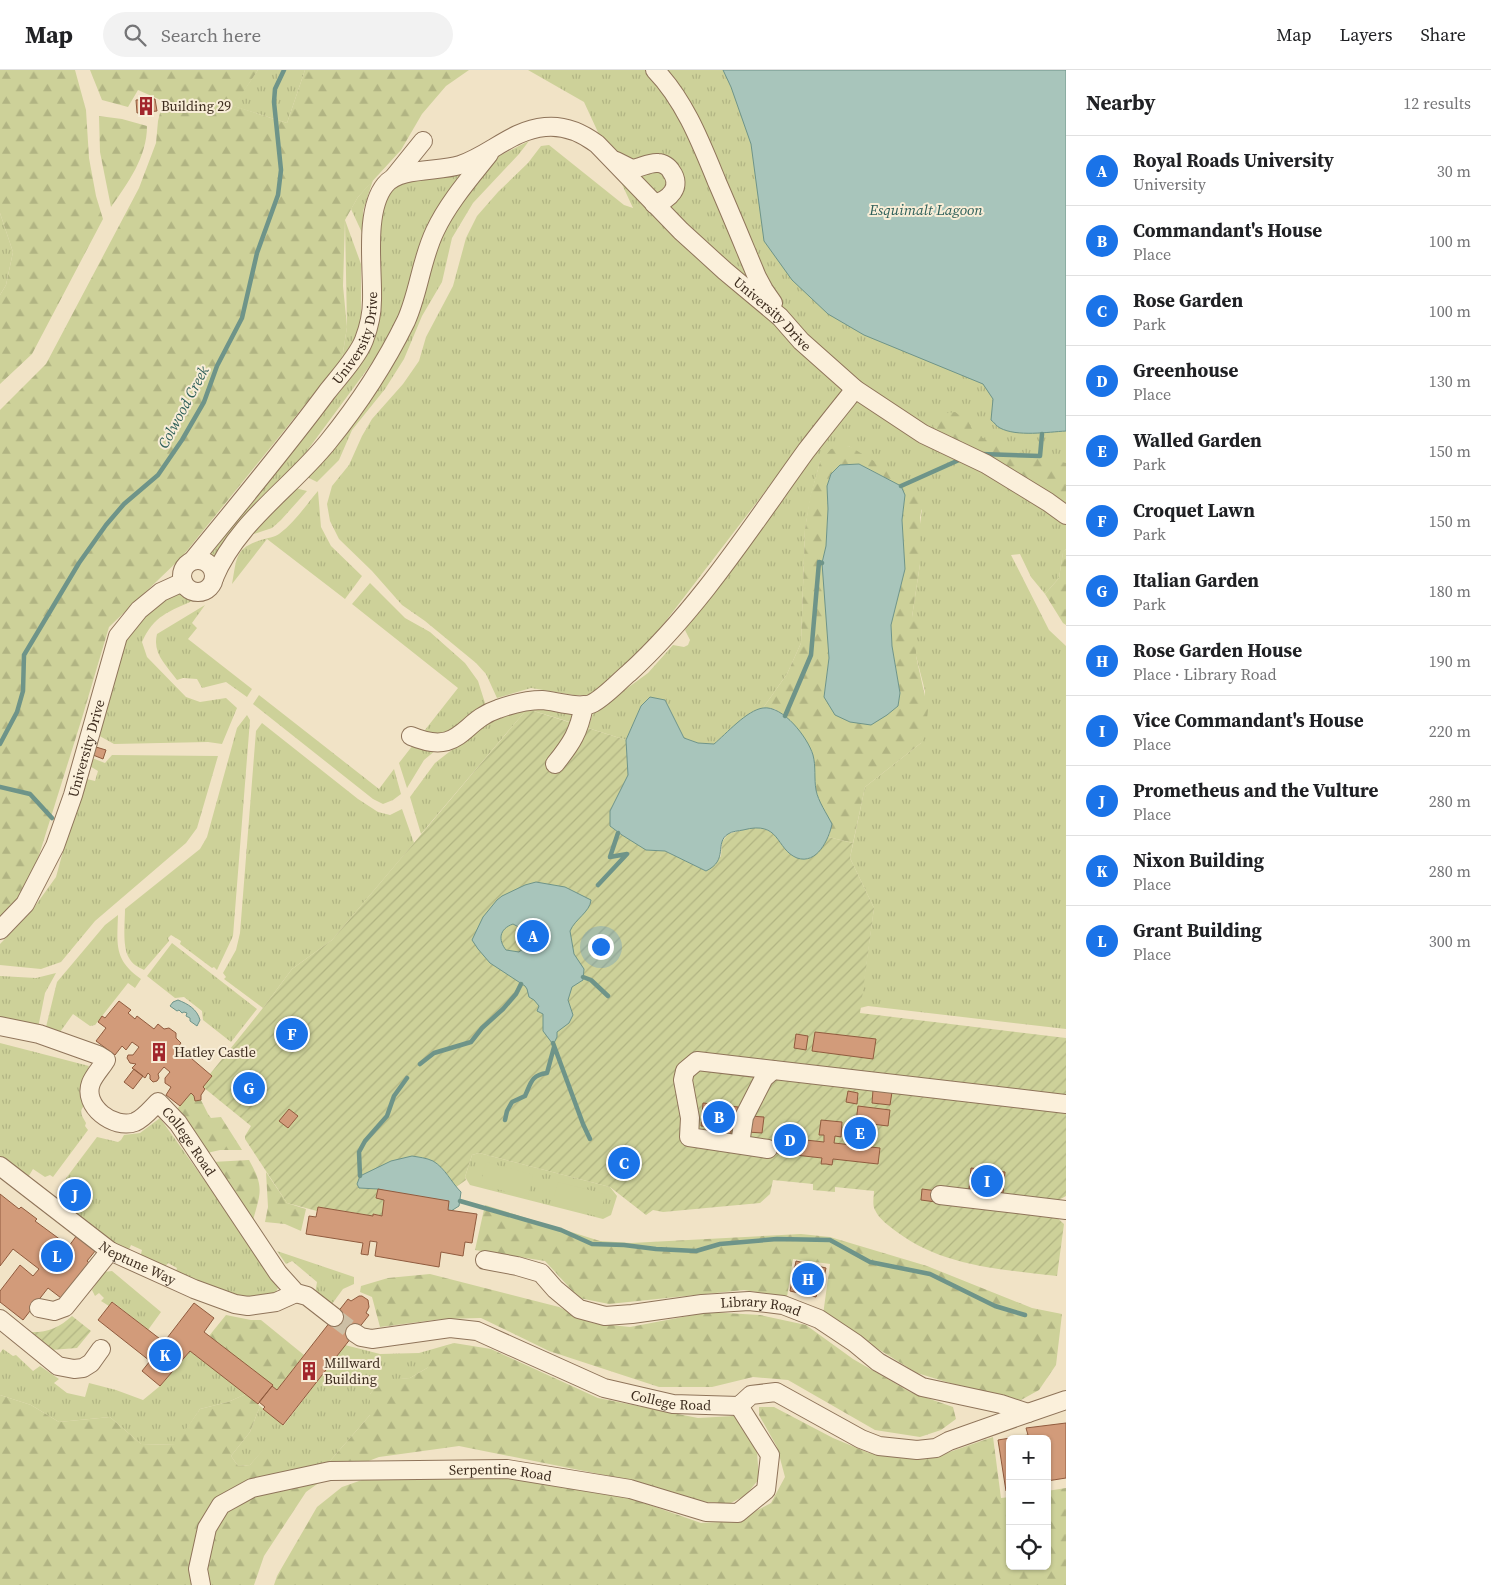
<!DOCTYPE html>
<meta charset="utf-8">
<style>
:root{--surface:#fff;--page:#f2f2f2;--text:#202124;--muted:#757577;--line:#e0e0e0;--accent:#1a73e8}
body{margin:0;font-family:"Source Serif 4",serif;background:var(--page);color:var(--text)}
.controls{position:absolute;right:15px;bottom:15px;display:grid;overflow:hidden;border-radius:8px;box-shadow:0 1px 4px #0004}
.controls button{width:45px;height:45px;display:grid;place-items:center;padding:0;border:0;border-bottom:1px solid var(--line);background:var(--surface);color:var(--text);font:25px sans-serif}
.you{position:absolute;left:600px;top:876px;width:18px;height:18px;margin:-12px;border:4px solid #fff;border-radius:50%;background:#1a73e8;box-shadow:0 0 0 8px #1a73e833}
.badge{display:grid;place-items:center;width:32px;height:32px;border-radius:50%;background:var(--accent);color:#fff;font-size:16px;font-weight:700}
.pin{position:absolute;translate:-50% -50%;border:2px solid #fff;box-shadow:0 1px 5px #0006}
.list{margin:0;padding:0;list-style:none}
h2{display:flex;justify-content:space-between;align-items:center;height:65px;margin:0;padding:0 20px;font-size:21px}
h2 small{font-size:16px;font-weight:400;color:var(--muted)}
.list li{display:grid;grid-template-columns:32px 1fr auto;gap:15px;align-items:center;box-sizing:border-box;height:70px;padding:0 20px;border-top:1px solid var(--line)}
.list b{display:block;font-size:19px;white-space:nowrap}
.list p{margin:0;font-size:16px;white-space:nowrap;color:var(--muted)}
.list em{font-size:16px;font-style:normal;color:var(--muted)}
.icon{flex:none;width:28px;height:28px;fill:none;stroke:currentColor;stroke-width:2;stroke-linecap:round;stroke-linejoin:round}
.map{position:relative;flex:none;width:1066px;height:1515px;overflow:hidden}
header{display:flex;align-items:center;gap:30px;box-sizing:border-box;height:70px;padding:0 25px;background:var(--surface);border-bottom:1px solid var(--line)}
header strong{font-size:24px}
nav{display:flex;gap:28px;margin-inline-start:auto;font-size:18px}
.search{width:350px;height:45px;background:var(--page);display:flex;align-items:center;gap:12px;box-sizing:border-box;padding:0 18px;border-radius:28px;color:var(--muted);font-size:19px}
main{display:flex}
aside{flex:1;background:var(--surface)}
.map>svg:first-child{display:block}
.grass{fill:url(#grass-tufts)}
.forest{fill:url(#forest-firs);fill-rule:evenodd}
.garden{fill:url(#garden-furrows)}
.pitch{fill:#cdd199}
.water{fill:#a8c5bb;stroke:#6e9489;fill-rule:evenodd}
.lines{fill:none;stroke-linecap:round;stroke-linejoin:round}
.stream{stroke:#6e9489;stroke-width:4.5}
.building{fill:#d29b7a;stroke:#905b3e}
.minor-tunnel{stroke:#cdbfa5;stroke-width:18;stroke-dasharray:18 9;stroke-linecap:butt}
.minor-casing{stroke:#8f745a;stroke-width:20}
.minor{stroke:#fbf0db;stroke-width:18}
.labels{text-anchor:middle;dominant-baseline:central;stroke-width:4;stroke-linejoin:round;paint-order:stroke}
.poi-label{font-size:14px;fill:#3e2d1f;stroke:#f8edd7;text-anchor:start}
.street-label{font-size:14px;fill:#3e2d1f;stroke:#f8edd7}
.water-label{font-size:15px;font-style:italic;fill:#2d5f59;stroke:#f8edd7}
</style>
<header>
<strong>Map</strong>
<div class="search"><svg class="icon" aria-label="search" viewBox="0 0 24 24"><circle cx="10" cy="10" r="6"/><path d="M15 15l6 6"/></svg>Search here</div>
<nav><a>Map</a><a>Layers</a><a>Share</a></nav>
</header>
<main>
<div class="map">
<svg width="1066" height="1515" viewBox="0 0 1066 1515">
<defs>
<pattern id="grass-tufts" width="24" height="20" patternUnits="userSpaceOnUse" patternTransform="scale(1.25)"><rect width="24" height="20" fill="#cdd199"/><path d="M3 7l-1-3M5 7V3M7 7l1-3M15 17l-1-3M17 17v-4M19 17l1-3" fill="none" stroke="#b1b483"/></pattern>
<pattern id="forest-firs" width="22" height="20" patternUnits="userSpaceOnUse" patternTransform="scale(1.25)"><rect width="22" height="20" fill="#cdd199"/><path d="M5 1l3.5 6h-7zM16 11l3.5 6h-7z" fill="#b1b483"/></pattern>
<pattern id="garden-furrows" width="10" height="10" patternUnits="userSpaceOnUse" patternTransform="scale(1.25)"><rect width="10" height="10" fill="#cdd199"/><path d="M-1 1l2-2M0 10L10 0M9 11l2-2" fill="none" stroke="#b1b483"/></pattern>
</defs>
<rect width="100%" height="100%" fill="#f1e3c6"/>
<path class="grass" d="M258 0H305L287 53 233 36Z
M528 0H1066V479L1063 483 1059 508 1045 524 1031 507 1020 484 1011 485 1049 560 1066 576V959L868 936 860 938 874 838 850 788 865 717 921 673 925 621 916 586 912 547 920 494V454L922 440 849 376 820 392 811 425 805 459 801 573 787 604 763 638 750 643 714 674 698 673 684 668 665 630 641 636 626 670 588 658 593 643 648 603 673 575 684 577 688 575 690 570 685 560 819 351 652 569 591 625H574L531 618 497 628 486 604 476 593 425 551 402 535 372 501 339 469 330 451 327 434 332 416 349 395 362 366 372 349 403 314 419 291 426 267 453 216 466 168 477 146 498 122 528 93 541 76 549 75 624 135 633 138 584 32Z
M529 71 519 84 473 133 452 168 442 212 422 246 404 289 385 319 352 360 339 390 317 412 307 407 406 266 441 166 467 122 499 86Z
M471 98 429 155 415 187 408 231 394 263 298 393 215 489 206 484 370 274 377 165 384 131 391 118 403 113Z
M373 110 363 141 364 167 351 139 358 127Z
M0 143 13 182 6 215 0 225Z
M345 150 361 194V248L356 269 342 289 347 257Z
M295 418 307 421 281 450 272 458 248 466Z
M318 421 321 457 331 476 362 506 345 529 267 469 232 514C237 489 234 478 261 470 267 468 275 467 279 464 295 452 306 435 318 421Z
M370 513 405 548 430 562 465 593 478 611 485 633 480 642 451 666 421 665 458 618 352 534Z
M181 519 186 525 194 530C169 542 154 545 142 572L147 587 186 627 200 632 226 628 237 638 222 674 208 672 114 674 96 664 121 573 143 544Z
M205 535 192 553 197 558 188 569 252 619 247 627 226 612 202 618 197 609 183 608 177 610C166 595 152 583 157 564Z
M259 625 379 719 394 699 401 724 393 730 383 734 373 729 253 634Z
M534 636 574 642 573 653 527 639 421 764 410 727 435 693 490 650Z
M247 645 250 650 233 866 217 900 214 897 212 898 180 874 181 871 171 865 168 868 169 871 144 900C138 897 132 894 129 888 122 877 125 852 125 839L200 779 207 767 237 658Z
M262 653 358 729 378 742 390 745 402 739 414 773 332 870 292 899 263 938 224 909 226 907 223 903 236 880 240 863 256 661Z
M413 675 436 680 424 690 407 718 399 693Z
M112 685 218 686 197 758 186 773 95 851 61 892 41 899 0 895V874L30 843 56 807 83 708 95 711 98 701 88 695 92 688 105 693Z
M118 845C117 875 114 890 141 909L135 918 128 913 95 955 90 956 73 944 60 962 55 963 46 957 57 912 105 855Z
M172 873 257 939 231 972 203 950 202 941 184 927 175 928 147 906Z
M56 903 45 923 38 958 0 951V906L36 908Z
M0 973 89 996C84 1010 78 1021 84 1036 78 1042 83 1047 86 1053L85 1056 88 1060 53 1107 50 1105 45 1107 33 1099 27 1109 0 1088Z
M160 1048 252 1177 278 1218 273 1227 249 1230 175 1204 177 1198 168 1193 163 1199 140 1188 142 1180 131 1175 128 1182 104 1169 64 1138 71 1129 63 1122 64 1118 61 1115 97 1067 118 1072 121 1070 124 1065 140 1063Z
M479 1083 610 1117 617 1126 611 1145 603 1149 470 1115 465 1107 472 1085Z
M277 1181 354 1207V1214L343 1219 329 1238 315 1224 317 1212 292 1191 286 1194Z
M112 1201 161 1242 148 1260 113 1232 109 1236 101 1231 104 1228 99 1223 95 1226 92 1220 104 1202Z
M454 1273 427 1298 410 1308 381 1311 370 1324V1345L323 1399 266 1408 265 1378 250 1395 238 1396 231 1386 250 1362 260 1336 284 1355 345 1275 380 1284 419 1283Z
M3 1279 13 1286 16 1285 33 1301 40 1296 59 1309 54 1313 67 1323 85 1327 89 1313 116 1320 143 1330 160 1316 190 1281 246 1324 228 1332 200 1339 176 1375 141 1374 110 1347 59 1352 31 1335 0 1325V1283Z"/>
<path class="forest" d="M0 0H75L86 40 89 88 96 126 103 149 32 284 0 314V225L6 215 13 182 0 143Z
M90 0H258L234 36 287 53 305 0H469L446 16 422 44 401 80 358 127 345 150 343 216 347 257 342 289 181 488 109 557 82 648 35 798 19 827 0 849V340L46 294 139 118 156 73 158 51 163 31 138 20 128 37 102 30Z
M99 46 122 49 147 56C147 87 128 113 111 137L100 82Z
M955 342 968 351 974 363 990 372 1010 380 1066 393V434L1029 410 941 364 933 356 941 344Z
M849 376 907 411 924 427 920 448V494L912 547 920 555 916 572V586L928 640 926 657 921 673 865 717 853 773 828 767 830 763 816 721 813 686 795 656 775 639 763 638 787 604 801 573 805 459 810 427 820 392 831 379ZM859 394 901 416 905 425 902 450 905 499 891 555 892 576 900 623 898 636 824 627 829 588 823 495 826 476 828 439 827 416 831 404 840 395Z
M1066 479V555L1063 553 1045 524 1059 508 1063 482Z
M191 1023 194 1026 195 1031 201 1030 208 1044 211 1048 221 1047 242 1080H220L207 1083 177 1039Z
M249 1090C264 1117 261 1122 253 1150L212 1092Z
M266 1102 287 1133 306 1139 301 1161 285 1154 265 1152 268 1137Z
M485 1135 600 1171 631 1173 801 1164 830 1167 927 1196 1032 1238 1062 1244 1056 1295 1039 1320 1021 1330 999 1328 917 1303 823 1245 830 1194 793 1189 787 1227 744 1220 609 1234 579 1228 545 1191 475 1180Z
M430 1204 559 1237 592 1253 630 1257 709 1242 760 1245 806 1255 853 1289 910 1322 953 1337 956 1349 941 1360 920 1367 875 1360 788 1310 753 1307 712 1317H659L549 1281 481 1248 442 1249 380 1257 372 1227 360 1222 361 1216 388 1208Z
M226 1245 251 1250H261L304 1285 277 1320 209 1266Z
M454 1273 491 1279 598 1328 698 1348 734 1346 757 1382 759 1409 746 1425 729 1434 697 1431 629 1410 459 1376 379 1387 327 1407 306 1422 264 1486 254 1515H0V1325L31 1335 59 1352 110 1347 141 1374 175 1375 200 1339 228 1332 246 1324 260 1336 250 1362 231 1386 238 1396 250 1395 265 1377 273 1395 266 1408 323 1399 370 1345V1324L381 1310 410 1308 427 1298 437 1283Z
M759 1337H774L833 1368 869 1383 935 1387 993 1367 1001 1428 1010 1427V1496H1047V1421L1066 1418V1515H274L277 1506 317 1437 342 1417 379 1404 433 1396 624 1426 701 1453 737 1451 771 1433 785 1407 777 1377 759 1345Z"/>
<path class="garden" d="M527 639 626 670 628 705 610 741V756L622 765 646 779 665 781 706 801 721 786 722 772 728 764 753 757 765 759 776 765 787 781 810 788 818 782 828 767 853 773 850 788 874 838 860 943 1066 968V1027L1063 1042 1066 1044V1126L1055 1132 1054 1145 1064 1154 1057 1206C1001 1199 944 1197 897 1162 889 1156 879 1149 875 1140 872 1134 874 1127 874 1121L835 1117V1122L813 1120V1114L773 1110 770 1124 760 1133 663 1142 653 1140 646 1145 610 1117 479 1083 472 1085 465 1107 466 1110 456 1117 442 1098 359 1118 378 1119 376 1128 384 1130 382 1146 374 1144 373 1146 318 1137 317 1141 287 1133 245 1069V1066L251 1056 203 1017 210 1004 263 938 292 899 332 870Z
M72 1246 91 1261 77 1278 51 1280 29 1262C46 1263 59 1258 72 1246Z"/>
<path class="pitch" d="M486 1092 533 1105 528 1127 480 1115Z
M558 1112 605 1124 600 1147 552 1134Z"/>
<path class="water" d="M723 0H1066V361C1048 362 1017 367 1000 358 996 356 994 352 991 350L993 329 983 314 864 265 828 244 792 210 764 171 751 74 731 17Z
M859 394 901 416 905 425 902 450 905 499 891 555 892 576 900 623 898 636 887 645 871 655 850 652 835 645 824 627 829 588 822 493 826 476 828 439 827 416 831 404 840 395Z
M650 627 665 630 684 668 698 673 714 674C726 664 747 640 763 638 783 635 808 668 813 685 816 696 814 709 816 720 818 731 827 744 832 754 829 769 817 795 797 788 775 779 781 750 743 760 739 761 732 761 728 764 714 773 729 790 706 801L665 781 646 780 622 765 610 756V741L628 705 626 670 641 636Z
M536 812 565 817 591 830C590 842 575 849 570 861L574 884 584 899 583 910 572 917 568 930 573 945 569 953 557 962V967L554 973H552L543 961V944L537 941 539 936 534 930 529 927 527 919 525 916 490 893 478 879 472 870 483 847 497 830 502 826 525 815ZM513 854 528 862 530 866 525 877 519 882 506 880C498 870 499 859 513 854Z
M178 930C188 934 197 939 200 950L197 956 190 951V948L186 946 187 943 184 942 182 943 179 940 177 941 170 936 173 932Z
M412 1086C418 1087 427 1088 433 1091 445 1098 451 1112 461 1122L459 1136 451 1141 378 1119 359 1118 357 1114 360 1106 391 1091Z"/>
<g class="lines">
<path class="stream" d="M981 384 1040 386 1042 364
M901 416 959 390
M785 646 811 585 819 492 822 493
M0 674 17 642 23 621 24 585 79 493 106 455 124 434 158 405 182 370 204 332 217 296 242 248 257 183 278 125 281 100 274 32 275 19 284 0
M0 717 30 724 52 748
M598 815 627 784 610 787 618 763
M583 907 591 910 608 926
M553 973 583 1054 590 1069
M420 994 434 983 471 972 482 958 503 939 516 924 521 914
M505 1050 507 1041 512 1032 525 1026C531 1013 531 1005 547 1003L554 977
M360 1106 359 1082 365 1071 387 1046 394 1026 407 1008
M460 1131 561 1160 592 1174 624 1175 656 1179 696 1181 720 1174 777 1169 830 1170 870 1192 930 1204 995 1236 1025 1245"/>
</g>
<path class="building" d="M155 29 157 41 137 43 136 30Z
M96 677 106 680 103 689 93 685Z
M119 931 131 940 128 943 135 949 137 946 154 959 158 954 164 959 169 958 176 963V968L181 973 178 977 212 1006 203 1017 205 1019 201 1025V1030L195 1031 194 1026 191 1023 180 1036 166 1025 171 1017 165 1013V1008L170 1002 164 997 158 1004 159 1008 157 1011 153 1012 150 1009V1005L148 1003 145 1008 132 998 136 994 130 993 127 988 128 985H133L139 977 132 972 126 980 122 976 115 985 96 971 106 958 98 952 102 946 105 948Z
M815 962 876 969 873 989 812 981Z
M796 964 808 966 806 980 794 978Z
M134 999 143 1006 133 1019 124 1012Z
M873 1020 892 1022 890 1035 872 1033Z
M848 1021 858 1023 857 1034 846 1032Z
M703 1033 738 1037 736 1060H731V1065L713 1062V1061L711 1060V1057L701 1056Z
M858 1036 890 1040 888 1056 856 1052Z
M289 1039 298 1046 288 1058 279 1051Z
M750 1046 764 1047 762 1063 748 1062Z
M821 1050 842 1052 841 1067 835 1066 834 1073 880 1078 878 1094 833 1089 832 1095 826 1094H821L822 1088 777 1083 778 1067 824 1072V1065H819Z
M971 1098 1005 1102 1003 1123H996V1127L972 1125 973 1120 969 1119Z
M378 1119 449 1131 448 1140 477 1144 472 1173 465 1172 463 1186 441 1182 439 1197 375 1186 377 1172 370 1171 368 1185 361 1184 363 1173 306 1164 309 1146 316 1147 318 1137 373 1146V1144L382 1146 384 1130 376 1128Z
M922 1119 937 1121 936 1132 921 1130Z
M0 1124 19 1139 21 1137 37 1149 35 1151 69 1176 77 1165 96 1180 87 1191 92 1195 74 1218 71 1216 61 1228 48 1218 23 1250 0 1232V1221L20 1195 33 1206 39 1199 13 1179 0 1196Z
M796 1191 826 1198 821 1220H818L816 1227 790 1221Z
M359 1226H362L368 1230 369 1237 366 1243 369 1245 283 1355 263 1339 265 1337 259 1332 272 1316 277 1320 348 1229 351 1231Z
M112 1232 164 1272 194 1233 214 1248 204 1262 273 1315 258 1334 190 1281 160 1316 142 1301 150 1291 98 1250Z
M1066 1353V1408L1047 1411V1369H1010V1420L1006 1421 998 1370 1028 1365 1026 1358Z"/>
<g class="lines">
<path class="minor-tunnel" d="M334 1247 355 1263"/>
<g class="minor-casing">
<g id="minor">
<path d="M655 0C685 31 701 73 717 112 731 144 744 176 757 207L764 220 773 233"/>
<path d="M616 91 632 99C641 98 649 92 658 93 663 93 669 97 671 101 683 117 669 130 654 134"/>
<path d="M394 107 423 71"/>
<path id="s1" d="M193 490C238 435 284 380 327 322 338 308 358 286 364 270 369 257 372 244 372 230 373 198 364 141 385 115 399 97 439 102 460 95 490 85 512 60 545 57 565 55 581 62 597 74L681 161 725 201 780 247 801 271 855 319 923 364 986 394 1048 432 1066 445"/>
<circle cx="198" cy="506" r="16"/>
<path d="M214 508C237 452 291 418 328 372 358 335 385 294 406 251 419 222 421 190 435 161 448 133 470 108 489 84"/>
<path d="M411 666C461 687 461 651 498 639 512 634 526 630 542 630 555 631 580 639 591 634 604 628 618 612 629 603 699 539 751 457 806 381 822 360 839 339 855 319"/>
<path d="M555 694C572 673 579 662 584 635"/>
<path id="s2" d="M0 860 25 834 55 776 73 725 118 566 139 540 161 522 183 512"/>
<path id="s3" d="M0 956 39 964 98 985 106 990C102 997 94 1005 91 1013 82 1036 114 1060 135 1052 144 1048 151 1039 158 1032L178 1053 278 1203 296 1223 307 1226 334 1247"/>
<path d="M740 1074 744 1047 764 1008 773 1000"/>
<path d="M768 1079 689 1067 690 1048 683 1010 685 1001 697 991 1066 1034"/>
<path id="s4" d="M0 1096 110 1181 194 1219 235 1234 248 1236 276 1232 296 1223"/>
<path d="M940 1125 1066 1140"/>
<path id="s5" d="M485 1190 517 1196 541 1203 555 1219 579 1239 605 1246 632 1244 702 1234 749 1231 783 1235 819 1249 855 1273 878 1292 922 1317 1001 1334 1028 1343"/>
<path d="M39 1238 54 1241 65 1237 110 1181"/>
<path d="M0 1249 58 1296 74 1299 83 1298 91 1293 101 1279"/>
<path id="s6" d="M355 1263 361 1267 372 1269 450 1258 477 1261 604 1318 673 1334 739 1336 751 1325 776 1322 861 1369 879 1376 917 1380 936 1378 949 1371 1028 1343 1066 1330"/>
<path id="s7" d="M201 1515 198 1499 207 1458 221 1435 252 1418 330 1401 507 1399 630 1419 706 1442 738 1443 766 1420 770 1385 739 1336"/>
</g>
</g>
<use href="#minor" class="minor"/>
</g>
<defs>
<g id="building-bare" transform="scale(1.5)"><path d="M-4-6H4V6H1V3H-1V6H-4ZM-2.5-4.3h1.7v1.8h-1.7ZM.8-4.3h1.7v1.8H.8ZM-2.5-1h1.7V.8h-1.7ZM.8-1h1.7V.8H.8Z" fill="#a2262c" stroke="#f8edd7" stroke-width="2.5" paint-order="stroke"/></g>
</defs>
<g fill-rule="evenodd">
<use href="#building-bare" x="146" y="36"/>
<use href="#building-bare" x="159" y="982"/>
<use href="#building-bare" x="309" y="1301"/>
</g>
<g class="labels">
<g class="poi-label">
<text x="161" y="36">Building 29</text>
<text x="174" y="982">Hatley Castle</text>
<text x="324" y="1293">Millward<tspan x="324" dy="16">Building</tspan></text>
</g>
<g class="street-label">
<text stroke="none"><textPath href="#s1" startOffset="911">University Drive</textPath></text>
<text stroke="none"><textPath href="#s1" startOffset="278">University Drive</textPath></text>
<text stroke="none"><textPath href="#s2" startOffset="204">University Drive</textPath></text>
<text stroke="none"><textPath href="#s3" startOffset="291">College Road</textPath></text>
<text stroke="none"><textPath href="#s4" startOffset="169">Neptune Way</textPath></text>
<text stroke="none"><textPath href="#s5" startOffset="294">Library Road</textPath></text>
<text stroke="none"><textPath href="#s6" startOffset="332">College Road</textPath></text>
<text stroke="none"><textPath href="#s7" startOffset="371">Serpentine Road</textPath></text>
</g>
<g class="water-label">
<text x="926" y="139">Esquimalt Lagoon</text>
<text transform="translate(183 337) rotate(-62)">Colwood Creek</text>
</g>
</g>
</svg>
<div class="controls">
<button>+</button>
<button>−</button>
<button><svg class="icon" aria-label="locate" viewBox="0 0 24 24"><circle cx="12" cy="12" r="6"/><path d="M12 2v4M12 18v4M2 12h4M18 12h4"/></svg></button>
</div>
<div class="you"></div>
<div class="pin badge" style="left:533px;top:866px">A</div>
<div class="pin badge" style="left:719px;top:1047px">B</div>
<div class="pin badge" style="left:624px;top:1093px">C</div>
<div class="pin badge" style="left:790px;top:1070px">D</div>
<div class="pin badge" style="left:860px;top:1063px">E</div>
<div class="pin badge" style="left:292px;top:964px">F</div>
<div class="pin badge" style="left:249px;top:1018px">G</div>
<div class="pin badge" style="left:808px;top:1209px">H</div>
<div class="pin badge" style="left:987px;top:1111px">I</div>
<div class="pin badge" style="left:75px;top:1125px">J</div>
<div class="pin badge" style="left:165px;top:1285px">K</div>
<div class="pin badge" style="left:57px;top:1186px">L</div>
</div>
<aside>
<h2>Nearby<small>12 results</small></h2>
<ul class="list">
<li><span class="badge">A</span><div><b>Royal Roads University</b><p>University</p></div><em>30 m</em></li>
<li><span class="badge">B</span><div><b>Commandant's House</b><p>Place</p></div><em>100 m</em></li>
<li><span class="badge">C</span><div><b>Rose Garden</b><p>Park</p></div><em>100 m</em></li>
<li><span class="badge">D</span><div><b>Greenhouse</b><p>Place</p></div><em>130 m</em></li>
<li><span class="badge">E</span><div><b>Walled Garden</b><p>Park</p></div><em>150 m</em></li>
<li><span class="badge">F</span><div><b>Croquet Lawn</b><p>Park</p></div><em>150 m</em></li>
<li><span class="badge">G</span><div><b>Italian Garden</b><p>Park</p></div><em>180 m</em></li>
<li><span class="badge">H</span><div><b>Rose Garden House</b><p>Place · Library Road</p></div><em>190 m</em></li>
<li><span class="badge">I</span><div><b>Vice Commandant's House</b><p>Place</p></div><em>220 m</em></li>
<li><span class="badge">J</span><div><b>Prometheus and the Vulture</b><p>Place</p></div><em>280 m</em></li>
<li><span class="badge">K</span><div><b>Nixon Building</b><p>Place</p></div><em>280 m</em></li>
<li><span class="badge">L</span><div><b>Grant Building</b><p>Place</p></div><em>300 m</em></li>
</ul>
</aside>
</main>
